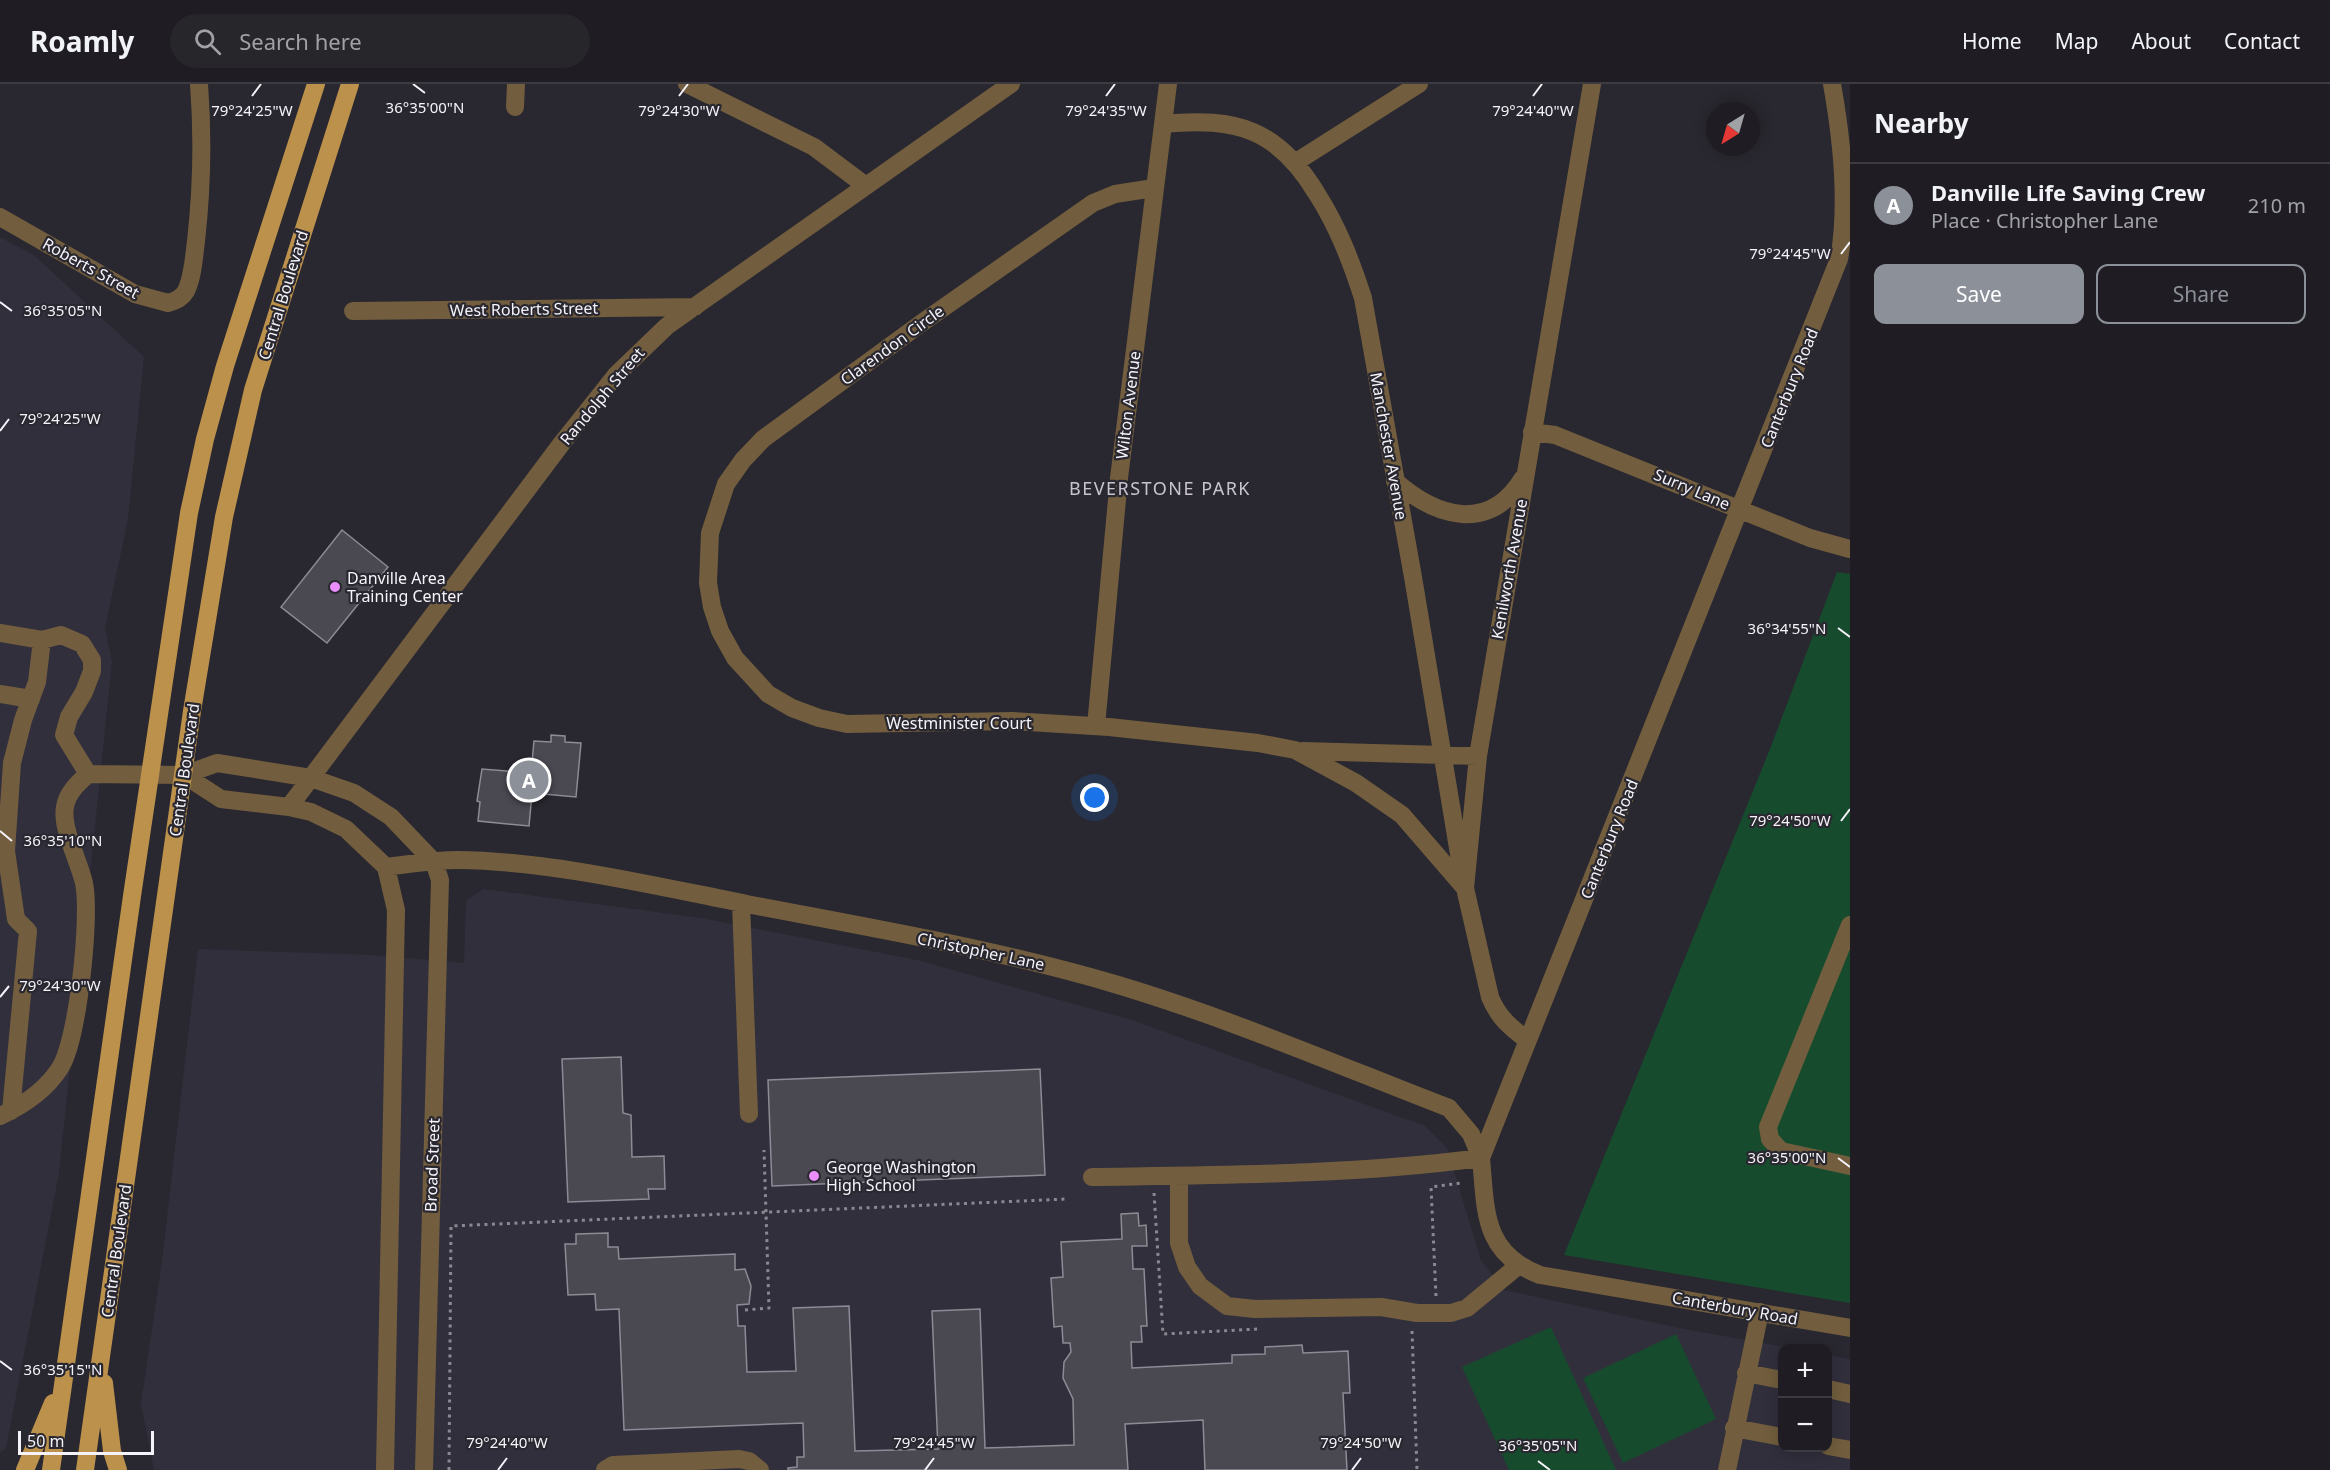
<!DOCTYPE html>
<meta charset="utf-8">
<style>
:root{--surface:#1f1d23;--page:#27262b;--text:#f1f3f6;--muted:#a1a2a6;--line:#3c3b41;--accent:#8c9099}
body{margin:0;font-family:"Noto Sans",sans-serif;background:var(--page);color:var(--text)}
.controls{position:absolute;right:18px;bottom:18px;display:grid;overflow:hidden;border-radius:12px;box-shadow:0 3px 15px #0003}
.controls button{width:54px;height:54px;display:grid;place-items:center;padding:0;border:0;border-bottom:2px solid var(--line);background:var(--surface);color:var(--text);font:30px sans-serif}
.compass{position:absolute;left:1706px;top:18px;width:54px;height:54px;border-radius:50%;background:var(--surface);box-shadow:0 3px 15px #0003;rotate:217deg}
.scale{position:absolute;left:18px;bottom:15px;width:136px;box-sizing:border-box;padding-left:6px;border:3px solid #f5f3f9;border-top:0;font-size:16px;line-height:21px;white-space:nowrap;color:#f5f3f9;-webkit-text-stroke:4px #29272f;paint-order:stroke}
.you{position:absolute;left:1095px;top:714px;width:21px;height:21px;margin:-15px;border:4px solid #fff;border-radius:50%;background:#1a73e8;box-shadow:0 0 0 9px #1a73e833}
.badge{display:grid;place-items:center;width:39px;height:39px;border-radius:50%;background:var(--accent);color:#fff;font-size:20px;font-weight:700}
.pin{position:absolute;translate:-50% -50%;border:3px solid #fff;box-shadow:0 2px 6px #0006}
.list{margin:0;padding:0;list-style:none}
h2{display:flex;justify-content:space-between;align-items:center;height:78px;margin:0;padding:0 24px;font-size:26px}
h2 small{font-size:20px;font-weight:400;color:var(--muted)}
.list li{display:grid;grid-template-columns:39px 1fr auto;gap:18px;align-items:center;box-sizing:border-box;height:84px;padding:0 24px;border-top:2px solid var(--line)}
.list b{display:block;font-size:22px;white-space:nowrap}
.list p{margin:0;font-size:20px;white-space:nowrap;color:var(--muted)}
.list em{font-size:20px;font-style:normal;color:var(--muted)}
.actions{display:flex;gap:12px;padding:18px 24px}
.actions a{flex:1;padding:14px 0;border:2px solid var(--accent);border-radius:12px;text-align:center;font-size:21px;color:var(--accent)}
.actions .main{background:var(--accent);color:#fff}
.icon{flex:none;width:33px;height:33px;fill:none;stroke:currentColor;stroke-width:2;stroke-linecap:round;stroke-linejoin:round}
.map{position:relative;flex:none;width:1850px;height:1386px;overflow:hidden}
header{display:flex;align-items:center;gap:36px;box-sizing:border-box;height:84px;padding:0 30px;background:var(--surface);border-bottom:2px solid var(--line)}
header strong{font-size:28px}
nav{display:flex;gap:33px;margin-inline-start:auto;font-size:21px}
.search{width:420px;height:54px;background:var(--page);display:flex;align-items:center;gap:15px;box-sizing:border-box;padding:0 21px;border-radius:33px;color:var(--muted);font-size:22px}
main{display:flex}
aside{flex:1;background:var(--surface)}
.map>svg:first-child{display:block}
.built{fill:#322f3d}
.green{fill:#164c2d}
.building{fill:#4a4851;stroke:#8d8b95;stroke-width:1.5}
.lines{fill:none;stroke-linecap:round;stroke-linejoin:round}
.path{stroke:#8b8990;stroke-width:3;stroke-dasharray:3 4.5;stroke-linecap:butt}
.minor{stroke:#725e3e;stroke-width:18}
.major{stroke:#bb914c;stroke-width:18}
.ticks{fill:none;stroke:#f5f3f9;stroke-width:2}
.poi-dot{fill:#ea8dfd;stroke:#29272f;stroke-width:2}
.labels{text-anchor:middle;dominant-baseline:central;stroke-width:4.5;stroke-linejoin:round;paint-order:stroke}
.street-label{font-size:16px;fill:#f5f3f9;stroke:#29272f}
.poi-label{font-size:16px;fill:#f5f3f9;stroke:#29272f;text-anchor:start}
.neighbourhood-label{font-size:18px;letter-spacing:1.5px;fill:#c7c4cf;stroke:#29272f}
.ticks-label{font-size:15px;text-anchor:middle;fill:#f5f3f9;stroke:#29272f;stroke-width:4.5;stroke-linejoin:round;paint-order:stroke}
</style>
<header>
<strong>Roamly</strong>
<div class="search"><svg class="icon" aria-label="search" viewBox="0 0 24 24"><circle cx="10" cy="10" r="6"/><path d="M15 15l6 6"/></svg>Search here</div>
<nav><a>Home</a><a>Map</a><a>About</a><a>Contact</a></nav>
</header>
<main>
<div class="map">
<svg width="1850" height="1386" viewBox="0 0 1850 1386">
<rect width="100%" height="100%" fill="#29272f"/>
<path class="built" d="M0 153 35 172 144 273 128 435 105 544 112 578 59 1089 6 1364 0 1369Z
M483 805 701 834 917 876 1132 936 1425 1042 1447 1064 1481 1176 1504 1206 1684 1245 1791 1264H1782V1364H1828V1271L1850 1275V1386H154L141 1320 162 1177 198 865 373 871 464 879 466 817Z"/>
<path class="green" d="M1837 488 1850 490V1219L1564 1171 1770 665Z
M1551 1243 1616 1386H1509L1462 1283Z
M1676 1250 1716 1335 1623 1379 1583 1294Z"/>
<path class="building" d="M342 446 388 483 327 559 281 523Z
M551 651 565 652V658L581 659 576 713 532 709 529 742 478 737 480 718 477 717 482 685 531 689 534 657 551 658Z
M621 973 623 1029 631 1031 632 1073 664 1072 665 1105H648L649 1115 568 1118 562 975Z
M1040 985 1045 1091 772 1102 768 996Z
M1138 1129 1139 1142 1146 1141 1147 1162H1132L1133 1185H1144L1147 1242H1141L1142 1258H1131L1132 1284 1232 1279V1271L1265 1270V1263L1302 1261 1303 1269 1348 1267 1350 1309H1343L1347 1386H1205L1203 1336 1125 1340 1128 1386H788V1384L797 1383V1373H804L803 1339 624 1346 619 1225 596 1226 595 1210 568 1211 565 1160H576V1150L608 1149V1163H618L619 1175 735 1170V1186L745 1185 751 1202 749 1220 737 1221 738 1242H745L747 1288 796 1287 793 1224 849 1222 855 1367 938 1365 932 1227 980 1225 985 1364 1074 1361 1073 1315 1063 1294 1064 1278 1071 1268 1070 1259H1063L1062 1242 1054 1243 1051 1194 1063 1193 1061 1158 1122 1155 1121 1130Z"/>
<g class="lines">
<path class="path" d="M1154 1109 1163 1250 1258 1245
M1436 1212 1431 1103 1461 1099
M745 1226 769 1224 764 1066
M1412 1247 1417 1386
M449 1386 451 1142 1067 1115"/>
<path class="minor" d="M687 0 814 63 866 102
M1832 0C1842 56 1849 119 1839 175L1481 1074C1486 1126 1482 1169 1540 1191L1850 1244
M515 23 516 0
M1163 40C1237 33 1278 45 1317 110 1338 143 1351 177 1363 214L1413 493 1462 788
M1296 78 1419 0
M1154 104 1115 110 1093 119 923 238 763 355 743 376 726 400 710 449 708 499 712 523 720 547 735 574 768 610 792 624 819 634 847 640 1012 637 1109 643 1258 659 1295 666 1356 699 1402 731 1465 804
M0 133 135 210 168 219C176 217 182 214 186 207 193 193 194 172 196 157 202 104 203 53 199 0
M353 227 695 223
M1532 348 1555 351 1810 454 1850 465
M1395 397C1436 433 1489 450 1523 394
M0 549 42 556 61 551 82 560 92 576V587L84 608 69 633 64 651 88 690
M0 610 31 615
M1096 642 1119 394 1168 0
M1303 667 1478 672
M289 723 562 359 616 291 667 242 1011 0
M0 765 6 767 16 835 28 847 11 1027
M6 767 12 679 23 636 37 598 42 556
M386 783C410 780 434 776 458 776 551 777 655 802 747 820 871 844 997 865 1118 901 1231 935 1340 982 1449 1024L1471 1050 1481 1074C1352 1091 1222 1091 1092 1093
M386 783 346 745 311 728 289 723 221 715 184 691 217 679 311 694 354 709 391 733 434 778 440 796 424 1386
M741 819 749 1030
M1850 841 1768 1043 1770 1055 1781 1067 1850 1082
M1527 956C1510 943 1498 933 1490 913L1465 804 1478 672 1592 0
M0 1032C24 1021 46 1006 60 984 78 956 91 832 84 799 79 777 61 744 65 723 67 709 78 699 88 690L184 691
M1179 1094V1159L1187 1183 1200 1202 1227 1222 1255 1225 1381 1223 1417 1229H1451L1467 1224 1519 1181
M1746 1289 1782 1296
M1828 1305 1850 1310
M1734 1344 1782 1353
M1828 1362 1850 1366
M385 1386 396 826 386 783
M605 1386 613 1381 739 1375 749 1377 760 1386
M1727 1386 1760 1228"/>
<path class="major" d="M104 1299 112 1367 118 1386
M25 1386 53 1319
M51 1386 132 812 189 429 205 355 225 282 316 0
M85 1386 192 627 224 433 253 306 350 0"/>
</g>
<path class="ticks" d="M413 0 425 9M252 12 261 0M679 12 688 0M1106 12 1115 0M1533 12 1542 0M1841 170 1850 158M0 218 12 227M0 347 9 335M1838 544 1850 553M1841 737 1850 725M0 747 12 757M0 913 9 902M1838 1074 1850 1083M0 1277 12 1286M1538 1377 1550 1386M498 1386 507 1374M925 1386 934 1374M1352 1386 1361 1374"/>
<g class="poi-dot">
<circle cx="335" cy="503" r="6"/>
<circle cx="814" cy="1092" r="6"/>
</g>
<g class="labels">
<g class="street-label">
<text transform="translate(91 184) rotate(29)">Roberts Street</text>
<text transform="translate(283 211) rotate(-73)">Central Boulevard</text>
<text transform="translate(524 225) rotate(-1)">West Roberts Street</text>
<text transform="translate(892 261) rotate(-36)">Clarendon Circle</text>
<text transform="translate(1789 304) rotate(-68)">Canterbury Road</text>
<text transform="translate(602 312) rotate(-50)">Randolph Street</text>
<text transform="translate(1128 321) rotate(-83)">Wilton Avenue</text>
<text transform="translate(1389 362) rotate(80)">Manchester Avenue</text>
<text transform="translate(1692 405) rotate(23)">Surry Lane</text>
<text transform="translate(1509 485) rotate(-80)">Kenilworth Avenue</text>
<text x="959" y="639">Westminister Court</text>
<text transform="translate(184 686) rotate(-82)">Central Boulevard</text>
<text transform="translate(1609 755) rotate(-68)">Canterbury Road</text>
<text transform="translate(981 867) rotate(12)">Christopher Lane</text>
<text transform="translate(432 1081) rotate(-88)">Broad Street</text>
<text transform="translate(116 1167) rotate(-82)">Central Boulevard</text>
<text transform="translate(1735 1224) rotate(10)">Canterbury Road</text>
</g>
<g class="poi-label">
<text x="347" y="494">Danville Area<tspan x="347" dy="18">Training Center</tspan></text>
<text x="826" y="1083">George Washington<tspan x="826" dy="18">High School</tspan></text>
</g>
<g class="neighbourhood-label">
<text x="1160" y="404">BEVERSTONE PARK</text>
</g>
</g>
<g class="ticks-label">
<text x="425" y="29">36°35'00"N</text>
<text x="252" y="32">79°24'25"W</text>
<text x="679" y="32">79°24'30"W</text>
<text x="1106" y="32">79°24'35"W</text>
<text x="1533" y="32">79°24'40"W</text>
<text x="1790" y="175">79°24'45"W</text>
<text x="63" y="232">36°35'05"N</text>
<text x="60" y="340">79°24'25"W</text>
<text x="1787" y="550">36°34'55"N</text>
<text x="1790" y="742">79°24'50"W</text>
<text x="63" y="762">36°35'10"N</text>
<text x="60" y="907">79°24'30"W</text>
<text x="1787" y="1079">36°35'00"N</text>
<text x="63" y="1291">36°35'15"N</text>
<text x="507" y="1364">79°24'40"W</text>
<text x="934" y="1364">79°24'45"W</text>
<text x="1361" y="1364">79°24'50"W</text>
<text x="1538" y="1367">36°35'05"N</text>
</g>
</svg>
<div class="controls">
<button>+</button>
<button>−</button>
</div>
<svg class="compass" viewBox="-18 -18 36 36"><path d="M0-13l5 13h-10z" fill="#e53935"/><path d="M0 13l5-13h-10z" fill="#a1a2a6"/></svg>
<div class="scale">50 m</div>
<div class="you"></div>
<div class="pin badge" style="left:529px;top:696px">A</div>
</div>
<aside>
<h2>Nearby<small></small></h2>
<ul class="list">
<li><span class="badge">A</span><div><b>Danville Life Saving Crew</b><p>Place · Christopher Lane</p></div><em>210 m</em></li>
</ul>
<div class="actions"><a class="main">Save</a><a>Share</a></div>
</aside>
</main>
